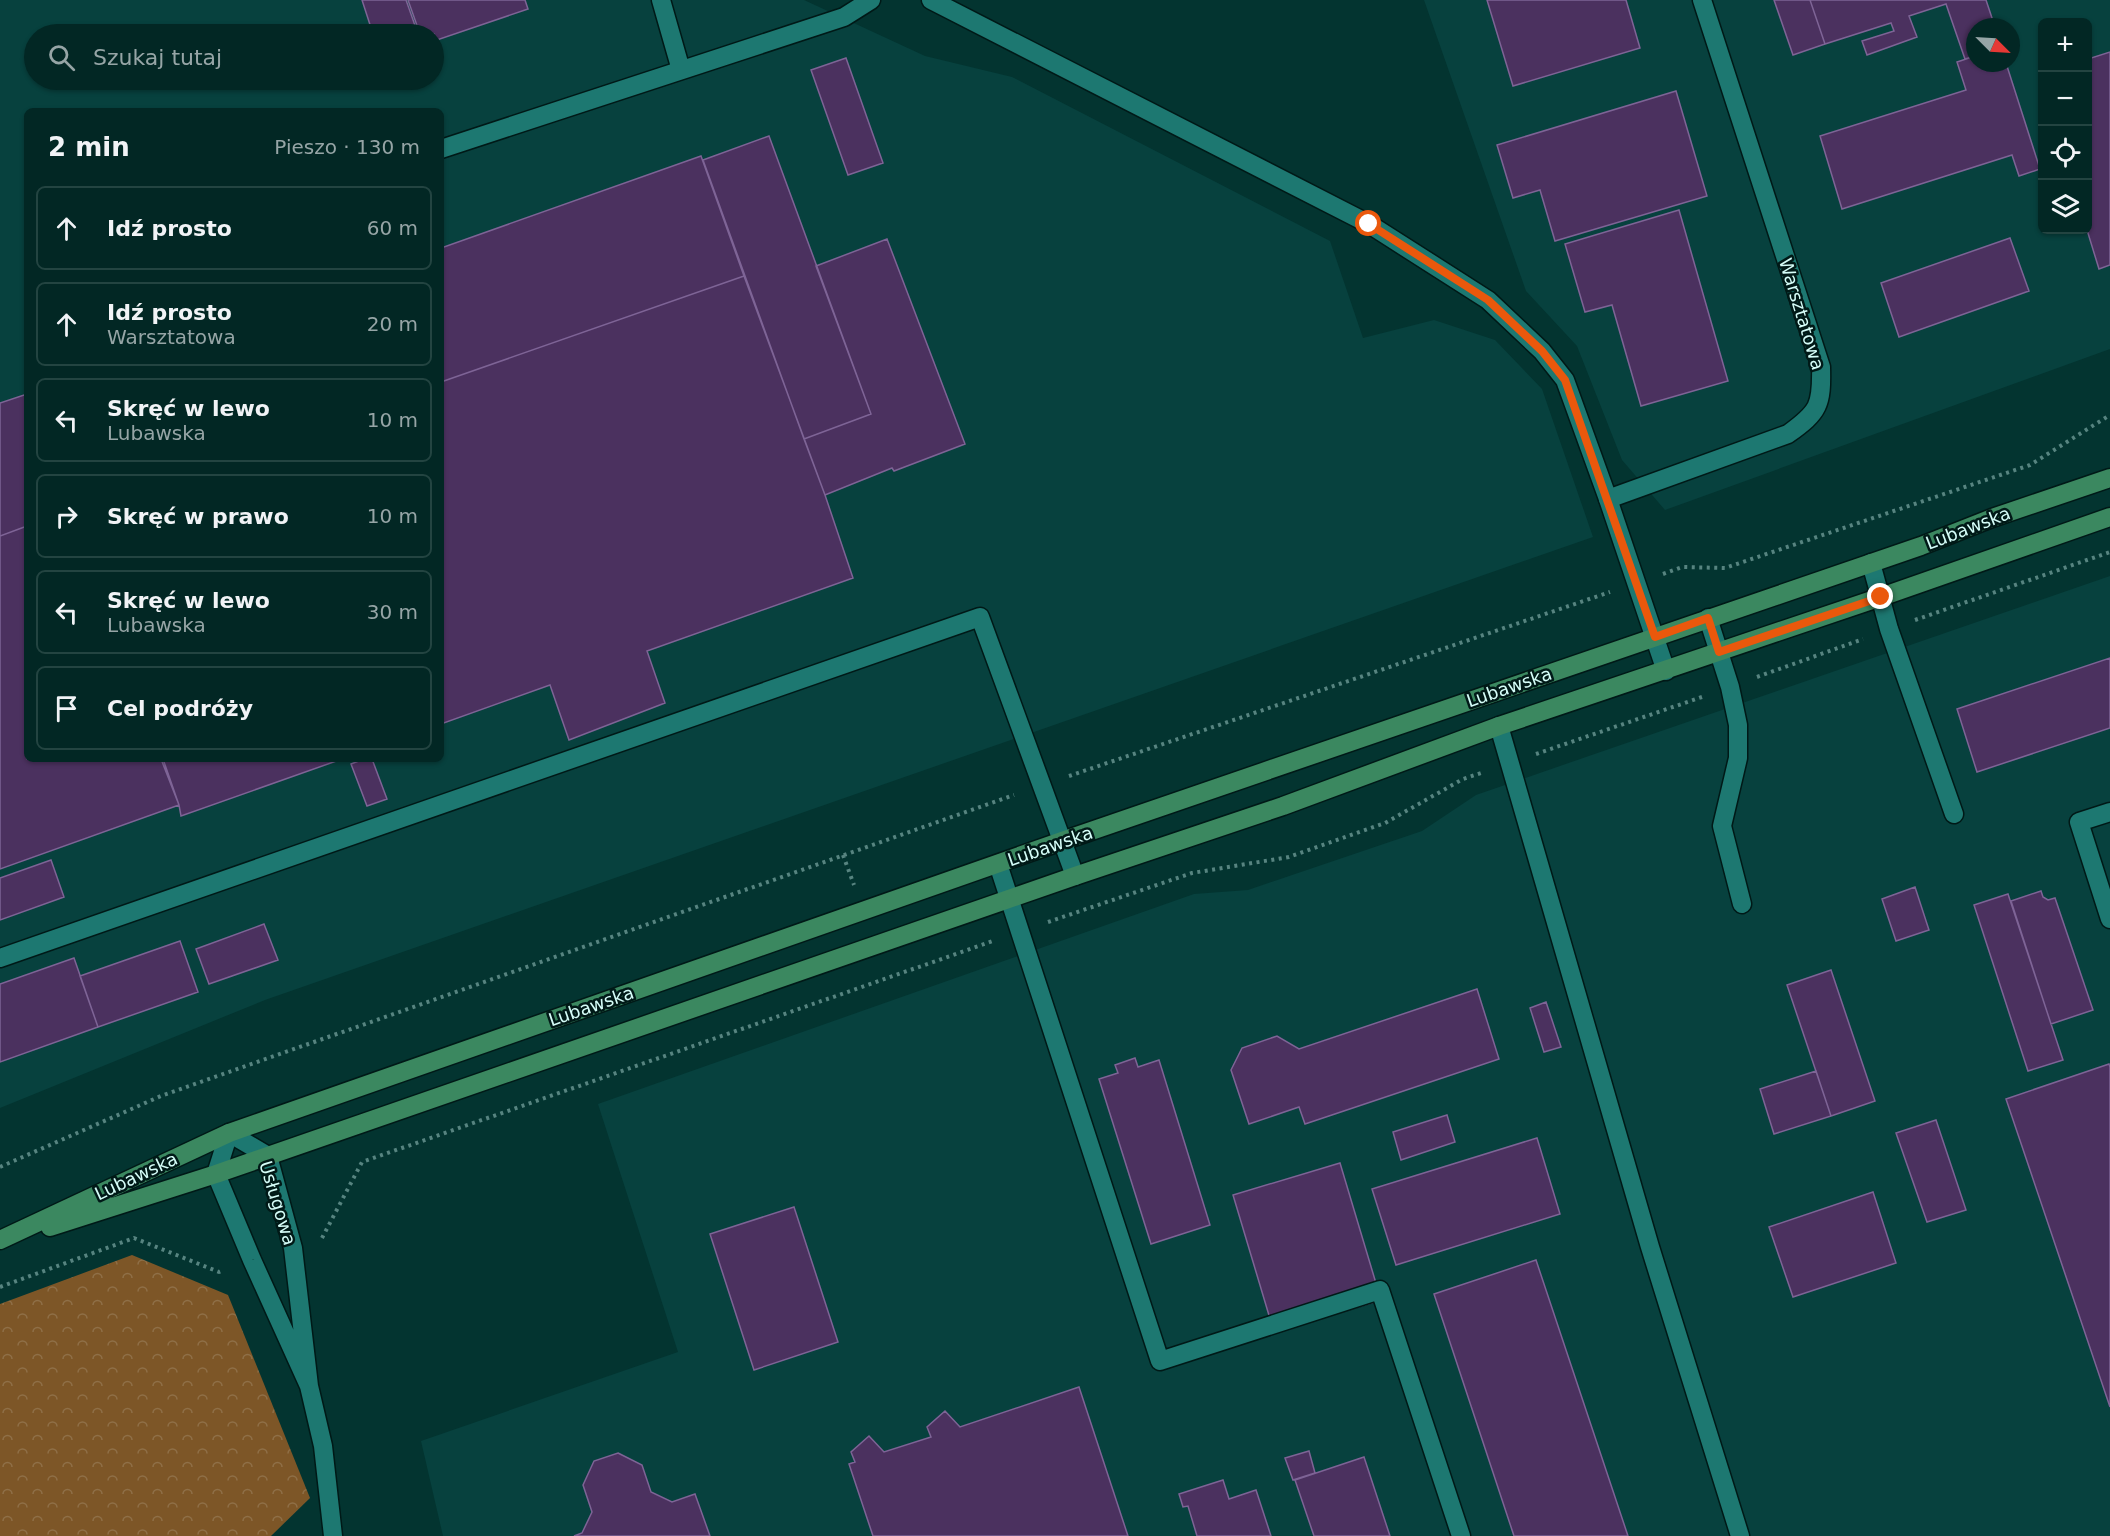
<!DOCTYPE html>
<html lang="pl">
<meta charset="utf-8">
<style>
:root{--surface:#022724;--page:#103331;--text:#f1f3f6;--muted:#96a5a6;--line:#234441}
body{margin:0;font-family:"DejaVu Sans",sans-serif;background:var(--page);color:var(--text)}
.controls{position:absolute;right:18px;top:18px;display:grid;overflow:hidden;border-radius:9px;box-shadow:0 2px 4px #0004}
.controls button{width:54px;height:54px;display:grid;place-items:center;padding:0;border:0;border-bottom:2px solid var(--line);background:var(--surface);color:var(--text);font:30px sans-serif}
.compass{position:absolute;left:1966px;top:18px;width:54px;height:54px;border-radius:50%;background:var(--surface);box-shadow:0 2px 4px #0004;rotate:114deg}
.stop{position:absolute;width:18px;height:18px;margin:-14px;border:4px solid #ea580c;border-radius:50%;background:#fff}
.stop.end{background:#ea580c;border-color:#fff;box-shadow:0 2px 6px #0008}
.list{margin:0;padding:0;list-style:none}
h2{display:flex;justify-content:space-between;align-items:center;height:78px;margin:0;padding:0 24px;font-size:26px}
h2 small{font-size:20px;font-weight:400;color:var(--muted)}
.list li{display:grid;grid-template-columns:39px 1fr auto;gap:18px;align-items:center;box-sizing:border-box;height:84px;margin:0 12px 12px;padding:0 12px;border:2px solid var(--line);border-radius:9px}
.list b{display:block;font-size:22px;white-space:nowrap}
.list p{margin:0;font-size:20px;white-space:nowrap;color:var(--muted)}
.list em{font-size:20px;font-style:normal;color:var(--muted)}
.icon{flex:none;width:33px;height:33px;fill:none;stroke:currentColor;stroke-width:2;stroke-linecap:round;stroke-linejoin:round}
.map{position:relative;flex:none;width:2110px;height:1536px;overflow:hidden}
.search{position:absolute;background:var(--surface);box-shadow:0 2px 4px #0004;left:24px;top:24px;width:420px;height:66px;display:flex;align-items:center;gap:15px;box-sizing:border-box;padding:0 21px;border-radius:33px;color:var(--muted);font-size:22px}
.panel{position:absolute;background:var(--surface);box-shadow:0 2px 4px #0004;left:24px;top:108px;width:420px;height:654px;border-radius:9px}
.map>svg:first-child{display:block}
.built{fill:#07413e;fill-rule:evenodd}
.forest{fill:url(#forest-crowns)}
.building{fill:#4b315f;stroke:#7e6496;stroke-width:1.5}
.lines{fill:none;stroke-linecap:round;stroke-linejoin:round}
.service-casing{stroke:#001917;stroke-width:21}
.minor-casing{stroke:#001917;stroke-width:21}
.secondary-casing{stroke:#001917;stroke-width:21}
.path{stroke:#578480;stroke-width:4;stroke-dasharray:3 4.5;stroke-linecap:butt}
.service{stroke:#1d7871;stroke-width:18}
.minor{stroke:#1d7871;stroke-width:18}
.secondary{stroke:#3b8860;stroke-width:18}
.route{stroke:#ea580c;stroke-width:8}
.labels{text-anchor:middle;dominant-baseline:central;stroke-width:5;stroke-linejoin:round;paint-order:stroke}
.street-label{font-size:18px;fill:#d5fdf8;stroke:#001917}
</style>
<div class="map">
<svg width="2110" height="1536" viewBox="0 0 2110 1536">
<defs>
<pattern id="forest-crowns" width="20" height="18" patternUnits="userSpaceOnUse" patternTransform="scale(1.5)"><rect width="20" height="18" fill="#7d5627"/><path d="M2 6a3 3 0 1 1 6 0M12 15a3 3 0 1 1 6 0" fill="none" stroke="#8f6f47"/></pattern>
</defs>
<rect width="100%" height="100%" fill="#033430"/>
<path class="built" d="M0 0H804L925 56 1012 77 1330 241 1363 338 1434 320 1495 340 1542 389 1593 537 265 1000 0 1108ZM34 34H434V80H34ZM27 111H441V759H27Z
M1424 0H2110V349L1665 510 1622 460 1577 346 1526 291ZM2042 22H2088V230H2042ZM1975 27H2011V63H1975Z
M2110 576V1536H443L421 1441 678 1352 598 1104 1194 894 1248 890 1422 831 1476 795Z"/>
<path class="forest" d="M132 1255 228 1295 310 1498 271 1536H0V1304Z"/>
<path class="building" d="M362 0H406L418 34H373Z
M408 0H525L528 9 434 41V34H420Z
M1487 0H1626L1640 48 1513 86Z
M1774 0H1810L1825 44 1793 55Z
M1810 0H1986L1995 27H1975V56L1965 59 1946 4 1909 16 1917 37 1867 55 1862 41 1894 31 1891 23 1825 44Z
M2110 52V265L2099 269 2087 230 2088 59Z
M1975 56V63H2006L2040 169 2019 176 2012 155 1842 209 1820 136 1966 90 1957 62Z
M846 58 883 163 848 175 811 70Z
M1676 91 1707 196 1555 241 1540 190 1513 198 1497 145Z
M769 136 871 414 804 439 703 160Z
M701 156 744 276 441 382V248Z
M1679 210 1728 381 1641 406 1612 305 1585 312 1565 244Z
M2010 238 2029 291 1899 337 1881 283Z
M887 239 965 444 894 471 892 468 825 495 804 439 871 414 816 266Z
M744 276 825 495 853 578 647 651 665 703 569 740 550 685 441 724V382Z
M27 394V526L0 536V403Z
M27 526V759H163L179 805 0 869V536Z
M2110 658V728L1977 772 1957 709Z
M161 759H342L181 816 179 805Z
M364 759H372L387 799 367 806 351 764Z
M51 860 64 897 0 920V878Z
M1915 887 1929 930 1896 941 1882 899Z
M2041 891 2043 897 2048 900 2055 898 2093 1010 2051 1024 2011 901Z
M2008 894 2063 1060 2028 1071 1974 905Z
M264 924 278 960 209 984 196 949Z
M180 941 198 992 98 1027 80 976Z
M74 958 98 1027 0 1062V984Z
M1831 970 1875 1101 1831 1116 1787 985Z
M1477 989 1499 1059 1305 1124 1299 1107 1249 1124 1231 1070 1242 1048 1277 1036 1299 1049Z
M1546 1002 1561 1047 1544 1052 1530 1008Z
M1135 1058 1138 1067 1159 1060 1210 1225 1151 1244 1099 1079 1118 1073 1115 1065Z
M2109 1064 2110 1067V1407L2006 1099Z
M1816 1071 1831 1116 1774 1134 1760 1089Z
M1447 1115 1455 1142 1401 1160 1393 1132Z
M1936 1120 1966 1210 1927 1222 1896 1133Z
M1537 1138 1560 1214 1396 1265 1372 1189Z
M1340 1163 1381 1300 1274 1332 1233 1195Z
M1873 1192 1896 1263 1793 1297 1769 1227Z
M794 1207 838 1342 754 1370 710 1234Z
M1536 1260 1628 1536H1514L1434 1294Z
M1079 1387 1128 1536H873L849 1464 855 1462 851 1452 869 1436 884 1452 931 1437 927 1427 945 1411 960 1427Z
M1309 1451 1315 1473 1293 1480 1285 1458Z
M618 1453 642 1465 651 1492 672 1502 695 1494 710 1536H574L582 1533 592 1512 583 1485 594 1461Z
M1364 1457 1390 1536H1314L1295 1480Z
M1223 1480 1229 1499 1256 1490 1271 1536H1197L1188 1506 1183 1507 1179 1494Z"/>
<g class="lines">
<g class="service-casing">
<path id="service" d="M661 0 681 70
M931 0 1369 224 1488 300 1542 351 1565 380 1608 499
M441 149 844 17 871 0
M1871 563 1889 629 1954 814
M1708 618 1730 687 1738 725V758L1722 826 1742 904
M1499 726 1650 1247 1740 1536
M2110 812 2079 822 2110 919
M998 864 1160 1361 1380 1290 1461 1536
M0 958 980 617 1075 876"/>
</g>
<g class="minor-casing">
<path id="minor" d="M1666 671 1608 499 1788 434C1819 412 1822 405 1821 367L1702 0
M309 1386 252 1260 216 1174 229 1133 268 1156 293 1248 309 1386 323 1446 333 1536"/>
</g>
<g class="secondary-casing">
<path id="secondary" d="M50 1227 216 1174 1075 876 1283 806 1499 726 1881 597 2110 517
M0 1240 229 1133 1062 841 1921 546 1992 518 2110 478"/>
</g>
<path class="path" d="M1663 574 1682 567 1725 568 2030 465 2110 415
M1915 620 2110 552
M1757 677 1863 639
M1536 754 1702 697
M1069 776 1610 592
M843 855 854 885
M1048 922 1192 873 1289 857 1385 823 1463 779 1484 772
M0 1167 161 1096 1014 795
M322 1238 362 1162 993 941
M0 1287 134 1238 219 1272 224 1270"/>
<use href="#service" class="service"/>
<use href="#minor" class="minor"/>
<use href="#secondary" class="secondary"/>
</g>
<g class="lines">
<path class="route" d="M1369 224 1488 300 1542 351 1565 380 1655 637 1708 618 1719 652 1881 597"/>
</g>
<g class="labels">
<g class="street-label">
<text transform="translate(1802 314) rotate(73)">Warsztatowa</text>
<text transform="translate(1968 528) rotate(-21)">Lubawska</text>
<text transform="translate(1509 687) rotate(-19)">Lubawska</text>
<text transform="translate(1050 846) rotate(-19)">Lubawska</text>
<text transform="translate(591 1006) rotate(-19)">Lubawska</text>
<text transform="translate(136 1176) rotate(-25)">Lubawska</text>
<text transform="translate(278 1203) rotate(73)">Usługowa</text>
</g>
</g>
</svg>
<div class="controls">
<button>+</button>
<button>−</button>
<button><svg class="icon" aria-label="locate" viewBox="0 0 24 24"><circle cx="12" cy="12" r="6"/><path d="M12 2v4M12 18v4M2 12h4M18 12h4"/></svg></button>
<button><svg class="icon" aria-label="layers" viewBox="0 0 24 24"><path d="M12 4l9 5-9 5-9-5zM3 14l9 5 9-5"/></svg></button>
</div>
<svg class="compass" viewBox="-18 -18 36 36"><path d="M0-13l5 13h-10z" fill="#e53935"/><path d="M0 13l5-13h-10z" fill="#96a5a6"/></svg>
<div class="stop" style="left:1369px;top:224px"></div>
<div class="stop end" style="left:1881px;top:597px"></div>
<div class="search"><svg class="icon" aria-label="search" viewBox="0 0 24 24"><circle cx="10" cy="10" r="6"/><path d="M15 15l6 6"/></svg>Szukaj tutaj</div>
<section class="panel">
<h2>2 min<small>Pieszo · 130 m</small></h2>
<ul class="list">
<li><svg class="icon" aria-label="ahead" viewBox="0 0 24 24"><path d="M12 20V5M6 11l6-6 6 6"/></svg><div><b>Idź prosto</b></div><em>60 m</em></li>
<li><svg class="icon" aria-label="ahead" viewBox="0 0 24 24"><path d="M12 20V5M6 11l6-6 6 6"/></svg><div><b>Idź prosto</b><p>Warsztatowa</p></div><em>20 m</em></li>
<li><svg class="icon" aria-label="left" viewBox="0 0 24 24"><path d="M17 20v-9H6M10 6l-5 5 5 5"/></svg><div><b>Skręć w lewo</b><p>Lubawska</p></div><em>10 m</em></li>
<li><svg class="icon" aria-label="right" viewBox="0 0 24 24"><path d="M7 20v-9h11M14 6l5 5-5 5"/></svg><div><b>Skręć w prawo</b></div><em>10 m</em></li>
<li><svg class="icon" aria-label="left" viewBox="0 0 24 24"><path d="M17 20v-9H6M10 6l-5 5 5 5"/></svg><div><b>Skręć w lewo</b><p>Lubawska</p></div><em>30 m</em></li>
<li><svg class="icon" aria-label="arrive" viewBox="0 0 24 24"><path d="M6 21V4h12l-3 4 3 4H6"/></svg><div><b>Cel podróży</b></div></li>
</ul>
</section>
</div>
